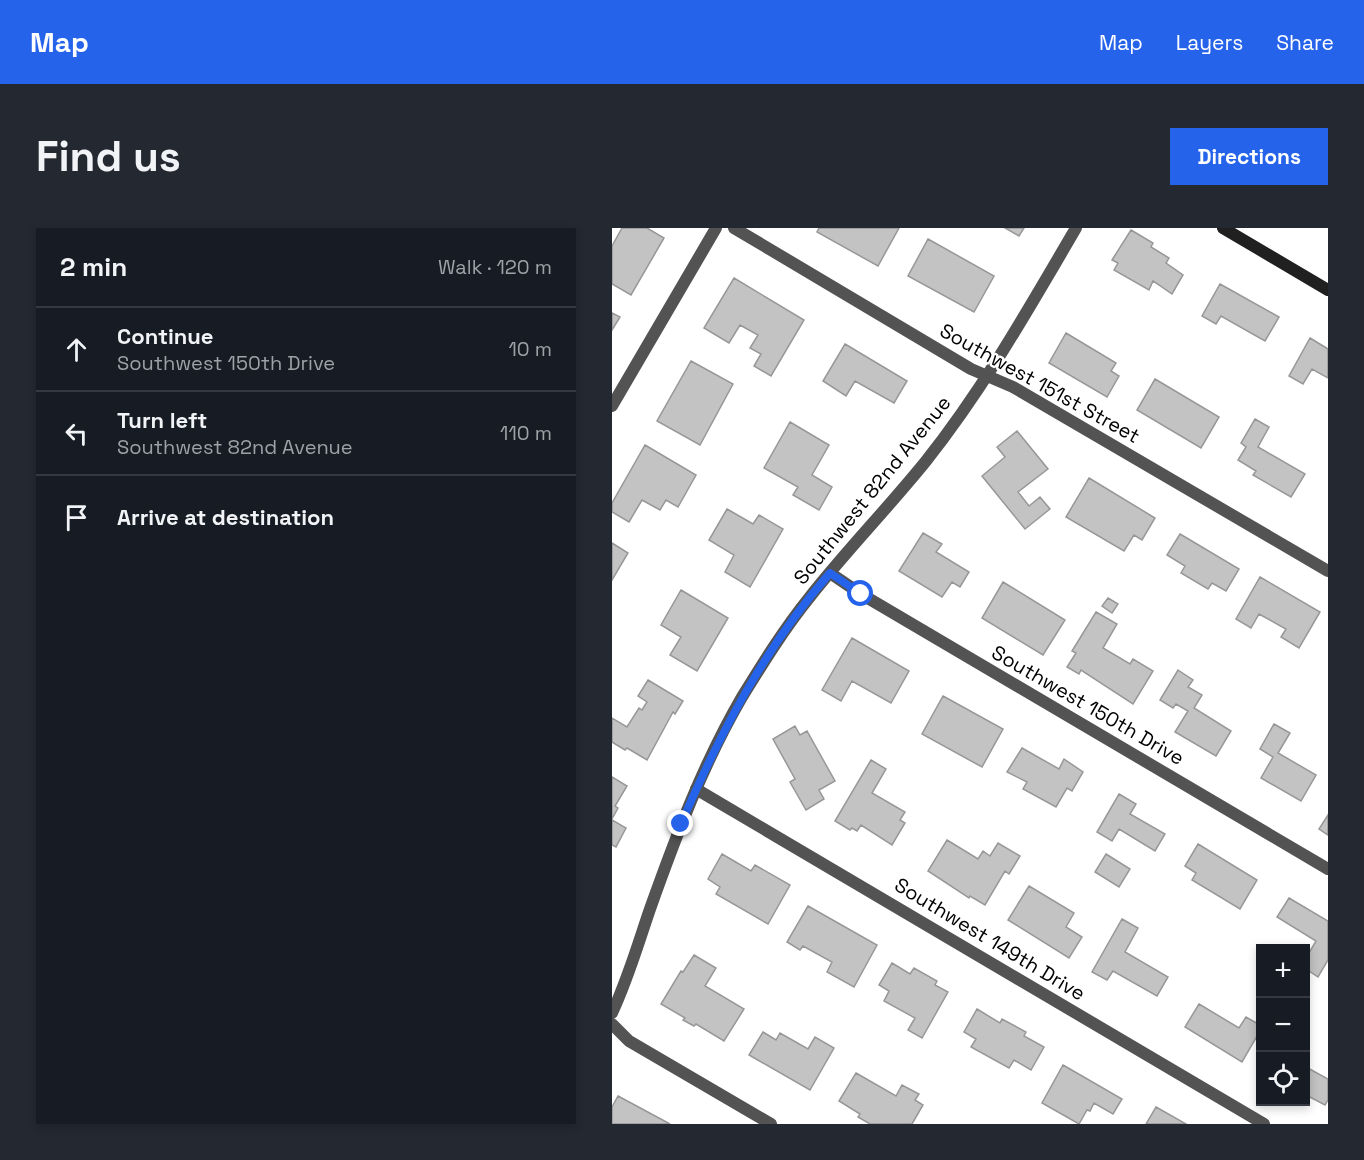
<!DOCTYPE html>
<meta charset="utf-8">
<style>
:root{--surface:#171b24;--page:#242831;--text:#f1f3f6;--muted:#9ea1a6;--line:#363941;--accent:#2563eb}
body{margin:0;font-family:"Space Grotesk",sans-serif;background:var(--page);color:var(--text)}
.controls{position:absolute;right:18px;bottom:18px;display:grid;overflow:hidden;border-radius:0px;box-shadow:0 3px 9px #0003}
.controls button{width:54px;height:54px;display:grid;place-items:center;padding:0;border:0;border-bottom:2px solid var(--line);background:var(--surface);color:var(--text);font:30px sans-serif}
.stop{position:absolute;width:18px;height:18px;margin:-14px;border:4px solid #2563eb;border-radius:50%;background:#fff}
.stop.end{background:#2563eb;border-color:#fff;box-shadow:0 2px 6px #0008}
.list{margin:0;padding:0;list-style:none}
h2{display:flex;justify-content:space-between;align-items:center;height:78px;margin:0;padding:0 24px;font-size:26px}
h2 small{font-size:20px;font-weight:400;color:var(--muted)}
.list li{display:grid;grid-template-columns:39px 1fr auto;gap:18px;align-items:center;box-sizing:border-box;height:84px;padding:0 24px;border-top:2px solid var(--line)}
.list b{display:block;font-size:22px;white-space:nowrap}
.list p{margin:0;font-size:20px;white-space:nowrap;color:var(--muted)}
.list em{font-size:20px;font-style:normal;color:var(--muted)}
.icon{flex:none;width:33px;height:33px;fill:none;stroke:currentColor;stroke-width:2;stroke-linecap:round;stroke-linejoin:round}
.map{position:relative;flex:none;width:716px;height:896px;overflow:hidden;border-radius:0px}
header{display:flex;align-items:center;gap:36px;box-sizing:border-box;height:84px;padding:0 30px;background:var(--accent);color:#fff}
header strong{font-size:28px}
nav{display:flex;gap:33px;margin-inline-start:auto;font-size:21px}
.intro{display:flex;align-items:center;justify-content:space-between;box-sizing:border-box;height:144px;padding:0 36px}
h1{margin:0;font-size:42px}
.button{padding:15px 27px;border-radius:0px;background:var(--accent);color:#fff;font-size:21px;font-weight:700}
main{display:flex;gap:36px;padding:0 36px}
aside{flex:1;background:var(--surface);border-radius:0px;box-shadow:0 3px 9px #0003}
.map>svg:first-child{display:block}
.building{fill:#c3c3c3;stroke:#979797;stroke-width:1.5}
.lines{fill:none;stroke-linecap:round;stroke-linejoin:round}
.minor{stroke:#535353;stroke-width:12}
.tertiary{stroke:#535353;stroke-width:12}
.secondary{stroke:#202020;stroke-width:12}
.route{stroke:#2563eb;stroke-width:8}
.labels{text-anchor:middle;dominant-baseline:central;stroke-width:4.5;stroke-linejoin:round;paint-order:stroke}
.street-label{font-size:20px;fill:#000;stroke:#fff}
</style>
<header>
<strong>Map</strong>
<nav><a>Map</a><a>Layers</a><a>Share</a></nav>
</header>
<div class="intro"><h1>Find us</h1><a class="button">Directions</a></div>
<main>
<aside>
<h2>2 min<small>Walk · 120 m</small></h2>
<ul class="list">
<li><svg class="icon" aria-label="ahead" viewBox="0 0 24 24"><path d="M12 20V5M6 11l6-6 6 6"/></svg><div><b>Continue</b><p>Southwest 150th Drive</p></div><em>10 m</em></li>
<li><svg class="icon" aria-label="left" viewBox="0 0 24 24"><path d="M17 20v-9H6M10 6l-5 5 5 5"/></svg><div><b>Turn left</b><p>Southwest 82nd Avenue</p></div><em>110 m</em></li>
<li><svg class="icon" aria-label="arrive" viewBox="0 0 24 24"><path d="M6 21V4h12l-3 4 3 4H6"/></svg><div><b>Arrive at destination</b></div></li>
</ul>
</aside>
<div class="map">
<svg width="716" height="896" viewBox="0 0 716 896">
<rect width="100%" height="100%" fill="#fff"/>
<path class="building" d="M10 0H35L52 10 19 67 0 56V18Z
M207 0H287L266 38 205 4Z
M393 0H412L407 8Z
M519 2 541 15 539 19 557 30 554 35 571 47 560 66 541 53 537 62 502 42 506 35 500 32Z
M316 11 382 48 362 84 296 48Z
M122 50 192 92 159 148 142 138 149 126 138 120 146 107 128 97 117 115 92 100Z
M608 56 667 89 653 113 609 88 604 96 590 88Z
M0 85 8 89 0 102Z
M454 105 504 135 499 143 507 148 495 169 437 135Z
M698 110 716 121V150L700 141 691 156 677 148Z
M233 116 295 153 282 175 243 153 234 168 211 153Z
M79 133 121 156 88 217 45 193Z
M543 151 607 189 589 220 525 182Z
M643 191 657 199 646 219 693 246 679 269 641 247 644 243 626 232 634 219 629 215Z
M178 194 217 217 200 247 220 259 207 282 181 267 186 259 152 240Z
M405 203 436 241 406 264 417 278 428 269 438 281 413 301 370 248 393 229 385 219Z
M33 217 84 247 66 279 54 272 48 282 30 272 17 294 0 284V275Z
M477 250 543 290 530 312 522 307 512 323 454 289Z
M115 281 141 296 147 287 171 301 138 359 113 344 122 327 97 312Z
M311 305 330 316 324 324 357 344 348 359 340 354 330 369 287 343Z
M568 306 627 341 614 363 600 355 596 361 569 345 573 338 555 327Z
M0 315 16 325 0 352Z
M648 349 708 384 687 420 669 409 674 401 647 386 639 400 624 391Z
M391 354 453 392 431 427 370 390Z
M69 362 116 390 85 443 58 427 69 409 49 397Z
M496 370 506 376 500 385 490 378Z
M484 384 505 396 491 420 518 436 521 431 541 443 521 476 469 442 467 446 455 439 464 425 460 423Z
M240 410 297 443 279 475 240 453 229 473 210 462Z
M566 442 581 452 576 459 590 467 582 480 619 503 604 528 563 504 576 483 564 476 561 480 548 472Z
M36 452 71 473 63 486 61 484 35 532 15 520 13 522 0 514V490L15 499 27 480 30 482 35 474 26 468Z
M331 468 391 501 370 539 310 506Z
M662 496 678 505 666 525 704 547 689 573 649 550 661 529 648 521Z
M183 498 188 507 195 503 223 553 207 562 212 571 194 582 178 554 183 551 161 511Z
M410 520 447 541 452 531 471 544 460 563 455 560 444 579 411 561 415 554 395 544Z
M259 532 274 541 260 565 293 584 288 592 293 595 280 617 249 597 245 603 240 600 238 602 223 593Z
M0 549 15 558 3 578 6 580 0 591Z
M507 566 524 576 518 586 553 606 543 623 507 601 500 613 485 604Z
M716 587V607L707 601Z
M0 592 14 600 4 619 0 617Z
M335 612 366 631 371 623 378 628 386 615 408 628 397 646 393 643 373 677 358 668 357 670 316 643Z
M586 616 645 652 628 681 580 652 584 645 573 638Z
M110 626 139 643 143 637 178 657 156 696 104 666 108 659 96 651Z
M494 626 518 641 507 659 483 644Z
M417 658 462 685 454 699 470 709 457 730 396 692Z
M677 670 716 693V732L706 749 694 741V730L704 713 665 689Z
M196 678 265 717 242 759 215 744 220 734 191 718 188 722 175 714Z
M510 691 526 700 513 724 556 749 545 768 501 743 495 752 480 744Z
M82 727 104 740 93 758 132 781 112 813 84 796 82 798 71 792 73 790 49 776 69 743 71 744Z
M280 735 298 746 302 740 325 753 323 757 336 764 310 810 296 802 303 790 272 773 277 763 267 757Z
M587 776 627 800 634 789 648 797V803L630 834 573 799Z
M365 781 388 795 390 791 414 804 412 808 432 819 419 842 402 832 397 840 359 819 364 811 352 804Z
M151 804 164 812 168 805 196 821 203 809 222 820 198 862 137 827Z
M451 837 510 871 501 886 482 875 478 883 475 882 467 896 430 875Z
M694 839 716 851V872L713 877 694 867Z
M244 845 284 868 290 857 307 866 303 872 311 877 300 896H258L246 889 248 886 227 873Z
M6 868 58 896H0V879Z
M544 879 574 896H534Z"/>
<g class="lines">
<path class="minor" d="M122 0 359 141 401 159 716 343
M0 178 104 0
M218 345 249 366 716 641
M84 561 652 896
M0 796 17 813 159 896"/>
<path class="tertiary" d="M0 785C16 751 26 716 38 681 64 608 91 536 130 469 151 435 172 401 197 370 234 323 276 280 314 233 372 160 417 80 464 0"/>
<path class="secondary" d="M611 0 716 62"/>
</g>
<g class="lines">
<path class="route" d="M69 596C108 505 153 419 218 345L249 366"/>
</g>
<g class="labels">
<g class="street-label">
<text transform="translate(428 155) rotate(29)">Southwest 151st Street</text>
<text transform="translate(260 262) rotate(-51)">Southwest 82nd Avenue</text>
<text transform="translate(476 477) rotate(30)">Southwest 150th Drive</text>
<text transform="translate(378 711) rotate(31)">Southwest 149th Drive</text>
</g>
</g>
</svg>
<div class="controls">
<button>+</button>
<button>−</button>
<button><svg class="icon" aria-label="locate" viewBox="0 0 24 24"><circle cx="12" cy="12" r="6"/><path d="M12 2v4M12 18v4M2 12h4M18 12h4"/></svg></button>
</div>
<div class="stop" style="left:249px;top:366px"></div>
<div class="stop end" style="left:69px;top:596px"></div>
</div>
</main>
